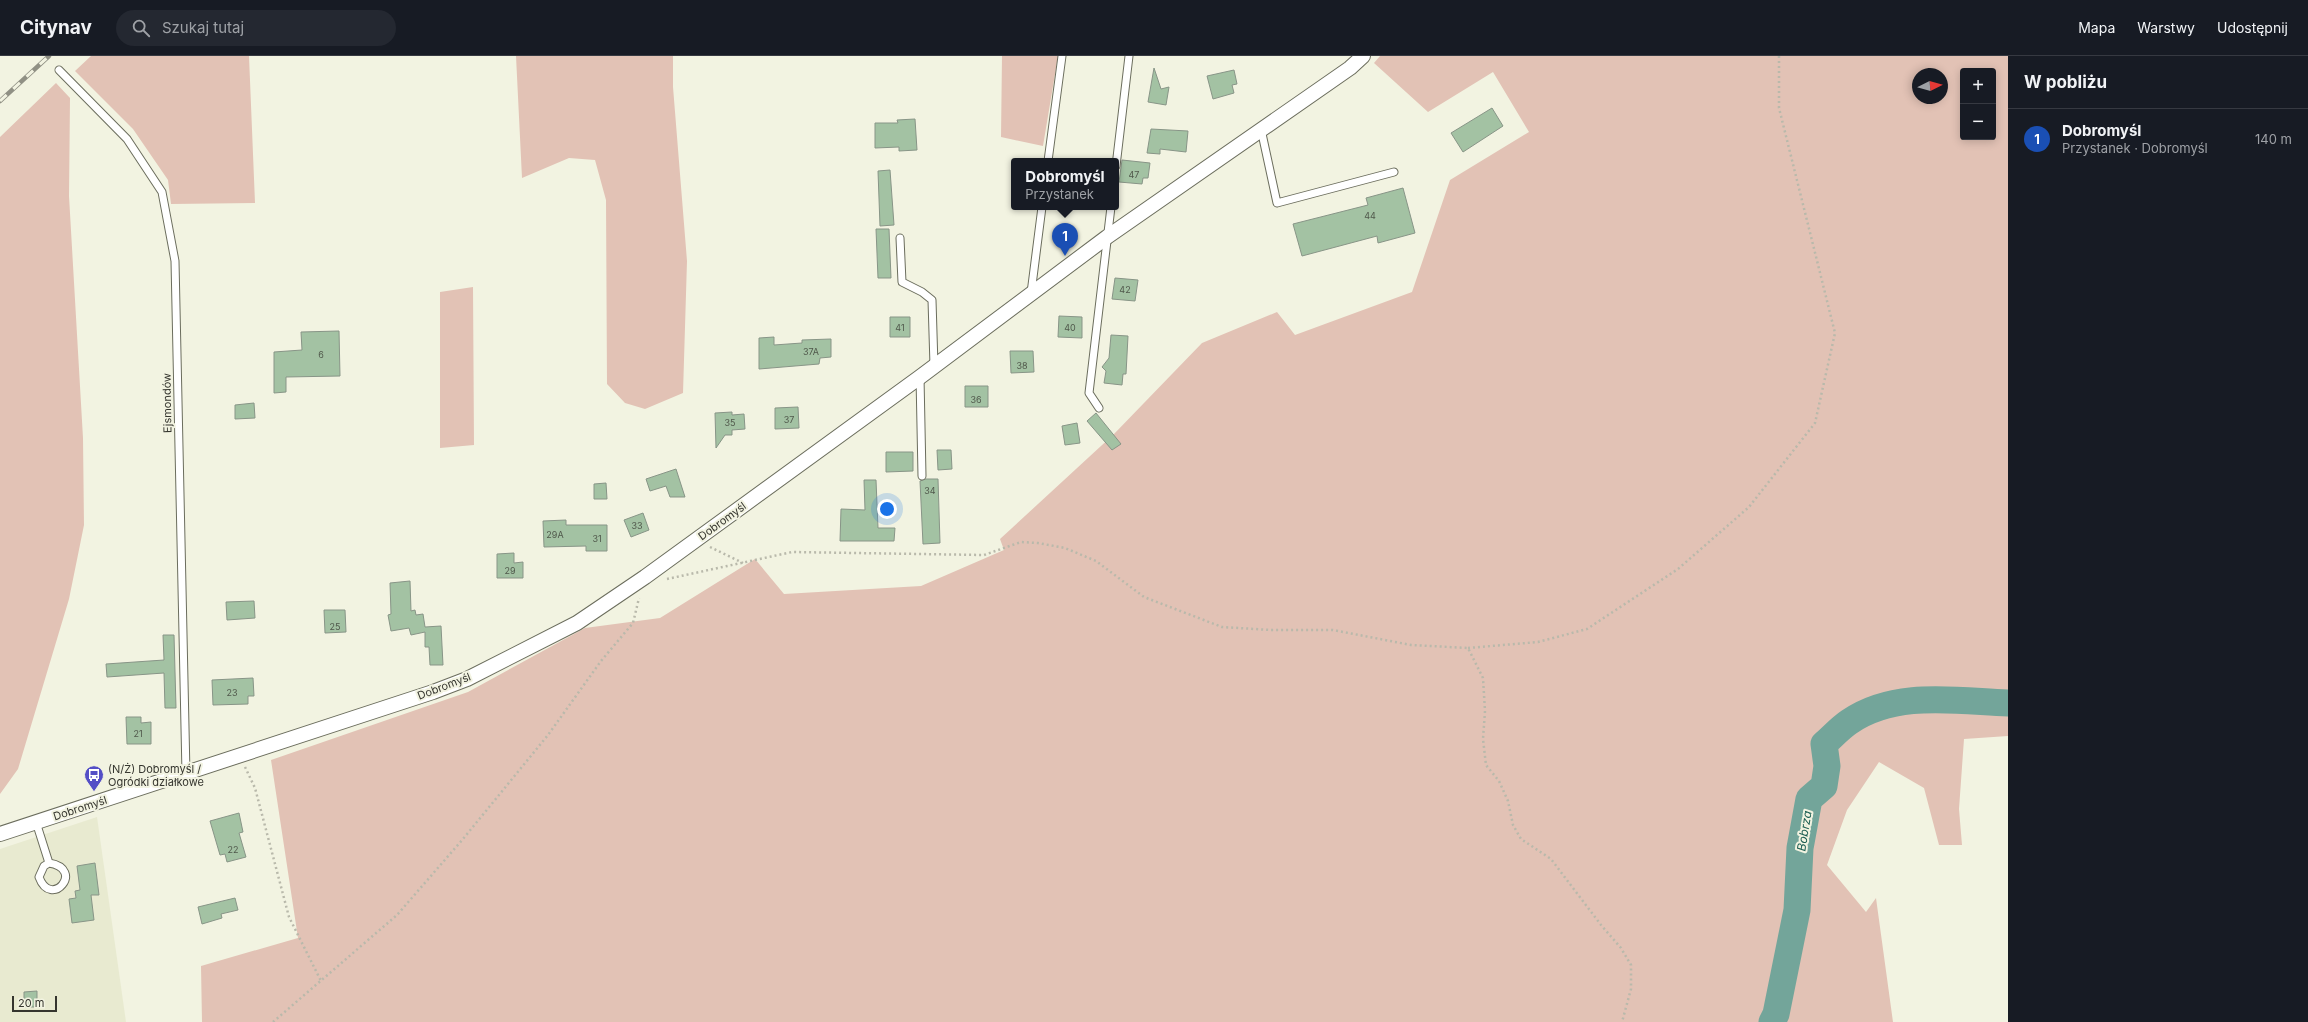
<!DOCTYPE html>
<html lang="pl">
<meta charset="utf-8">
<style>
:root{--surface:#171b24;--page:#242831;--text:#f1f3f6;--muted:#9ea1a6;--line:#363941;--accent:#aaa9e0}
body{margin:0;font-family:Inter,sans-serif;background:var(--page);color:var(--text)}
.controls{position:absolute;right:12px;top:12px;display:grid;overflow:hidden;border-radius:4px;box-shadow:0 2px 10px #0003}
.controls button{width:36px;height:36px;display:grid;place-items:center;padding:0;border:0;border-bottom:1px solid var(--line);background:var(--surface);color:var(--text);font:20px sans-serif}
.compass{position:absolute;left:1912px;top:12px;width:36px;height:36px;border-radius:50%;background:var(--surface);box-shadow:0 2px 10px #0003;rotate:85deg}
.scale{position:absolute;left:12px;bottom:10px;width:45px;box-sizing:border-box;padding-left:4px;border:2px solid #35352e;border-top:0;font-size:11px;line-height:14px;white-space:nowrap;color:#35352e;-webkit-text-stroke:3px #f2f3e1;paint-order:stroke}
.you{position:absolute;left:887px;top:453px;width:14px;height:14px;margin:-10px;border:3px solid #fff;border-radius:50%;background:#1a73e8;box-shadow:0 0 0 6px #1a73e833}
.badge{display:grid;place-items:center;width:26px;height:26px;border-radius:50%;background:var(--accent);color:#fff;font-size:13px;font-weight:700}
.pin{position:absolute;translate:-50% -33px;filter:drop-shadow(0 1px 2px #0008)}
.pin::after{content:'';position:absolute;top:21px;width:14px;height:12px;background:inherit;clip-path:polygon(0 0,100% 0,50% 100%)}
.popup{position:absolute;left:1011px;top:102px;width:108px;height:52px;box-sizing:border-box;display:grid;place-content:center;border-radius:4px;background:var(--surface);filter:drop-shadow(0 1px 3px #0005);font-size:13px;white-space:nowrap;color:var(--muted)}
.popup b{font-size:15px;color:var(--text)}
.popup::after{content:'';position:absolute;left:50%;top:100%;margin-left:-8px;border:8px solid transparent;border-top-color:var(--surface)}
.list{margin:0;padding:0;list-style:none}
h2{display:flex;justify-content:space-between;align-items:center;height:52px;margin:0;padding:0 16px;font-size:17px}
h2 small{font-size:13px;font-weight:400;color:var(--muted)}
.list li{display:grid;grid-template-columns:26px 1fr auto;gap:12px;align-items:center;box-sizing:border-box;height:60px;padding:0 16px;border-top:1px solid var(--line)}
.list b{display:block;font-size:15px;white-space:nowrap}
.list p{margin:0;font-size:13px;white-space:nowrap;color:var(--muted)}
.list em{font-size:13px;font-style:normal;color:var(--muted)}
.icon{flex:none;width:22px;height:22px;fill:none;stroke:currentColor;stroke-width:2;stroke-linecap:round;stroke-linejoin:round}
.map{position:relative;flex:none;width:2008px;height:966px;overflow:hidden}
header{display:flex;align-items:center;gap:24px;box-sizing:border-box;height:56px;padding:0 20px;background:var(--surface);border-bottom:1px solid var(--line)}
header strong{font-size:19px}
nav{display:flex;gap:22px;margin-inline-start:auto;font-size:14px}
.search{width:280px;height:36px;background:var(--page);display:flex;align-items:center;gap:10px;box-sizing:border-box;padding:0 14px;border-radius:22px;color:var(--muted);font-size:15px}
main{display:flex}
aside{flex:1;background:var(--surface)}
.map>svg:first-child{display:block}
.built{fill:#e8ead0}
.green{fill:#e2c2b5;fill-rule:evenodd}
.lines{fill:none;stroke-linecap:round;stroke-linejoin:round}
.river{stroke:#73a59a;stroke-width:27}
.building{fill:#a3c2a3;stroke:#889587}
.lane-casing{stroke:#6b6d5d;stroke-width:9}
.street-casing{stroke:#6b6d5d;stroke-width:16}
.path{stroke:#b9b9ab;stroke-width:2.5;stroke-dasharray:2 3;stroke-linecap:butt}
.lane{stroke:#fff;stroke-width:7}
.street{stroke:#fff;stroke-width:14}
.rail-casing{stroke:#909084;stroke-width:4.5}
.rail{stroke:#f2f3e1;stroke-width:3;stroke-dasharray:9;stroke-linecap:butt}
.labels{text-anchor:middle;dominant-baseline:central;stroke-width:4;stroke-linejoin:round;paint-order:stroke}
.number-label{font-size:9px;fill:#50584b}
.street-label{font-size:11px;fill:#35352e;stroke:#f2f3e1}
.poi-label{font-size:11px;fill:#35352e;stroke:#f2f3e1;text-anchor:start}
.water-label{font-size:12px;font-style:italic;fill:#1b5d51;stroke:#f2f3e1}
</style>
<header>
<strong>Citynav</strong>
<div class="search"><svg class="icon" aria-label="search" viewBox="0 0 24 24"><circle cx="10" cy="10" r="6"/><path d="M15 15l6 6"/></svg>Szukaj tutaj</div>
<nav><a>Mapa</a><a>Warstwy</a><a>Udostępnij</a></nav>
</header>
<main>
<div class="map">
<svg width="2008" height="966" viewBox="0 0 2008 966">
<rect width="100%" height="100%" fill="#f2f3e1"/>
<path class="built" d="M97 761 126 966H0V793Z"/>
<path class="green" d="M91 0H249L255 147 171 148 168 124 133 73 75 15Z
M516 0H673V31L687 205 683 337 645 353 625 347 607 328 606 144 595 104 569 102 522 122Z
M1002 0H1058L1043 90 1001 81Z
M1380 0H2008V680L1964 683 1959 753 1962 789H1939L1924 732 1879 706 1847 754 1827 809 1866 856 1876 842 1893 966H202L201 910 298 882 271 704 468 636 585 572 660 562 755 503 784 538 921 530 1004 494 1000 483 1114 378 1202 287 1277 256 1295 279 1412 236 1450 124 1529 76 1493 16 1428 56 1374 7ZM1963 15H1993V81H1963ZM1918 18H1942V42H1918Z
M56 27 70 42 69 140 83 382 84 469 69 543 18 713 0 738V81Z
M473 231 474 389 440 392V236Z"/>
<g class="lines">
<path class="river" d="M1772 966 1776 958 1797 854 1800 792 1809 743 1824 730 1827 710 1824 688C1832 681 1840 672 1849 666 1895 634 1956 645 2008 647"/>
</g>
<path class="building" d="M1154 12 1161 33 1169 31 1166 49 1148 46Z
M1234 14 1237 28 1232 29 1234 37 1213 43 1207 20Z
M1492 52 1503 70 1463 96 1451 77Z
M915 63 917 94 899 95V91L875 92V67H898L897 64Z
M1151 73 1188 75 1186 96 1160 93V98L1147 97Z
M1122 104 1150 107 1148 122H1143L1142 128 1119 126Z
M890 114 894 169 880 170 878 115Z
M1403 132 1415 177 1378 187 1377 180 1302 200 1293 168 1368 149 1366 142Z
M876 173H889L891 222H878Z
M1115 222 1138 224 1135 245 1112 243Z
M1059 260 1082 261V282L1058 281Z
M890 261H910V281H890Z
M339 275 340 320 286 321V336L274 337V296L302 294 301 276Z
M1111 279 1128 280 1126 318H1123L1122 329 1104 327 1106 315 1102 311 1109 302Z
M774 281V289L802 287V284L831 283V301L820 302 819 308 759 313V282Z
M1010 295H1033L1034 316 1011 317Z
M965 330H988V351H965Z
M254 347 255 362 235 363V349Z
M798 351 799 372 775 373V352Z
M732 356V359L744 358 745 373 732 374V379H725L716 392 715 357Z
M1096 357 1121 388 1112 394 1087 365Z
M1077 367 1080 387 1065 389 1062 370Z
M937 394H951L952 413 938 414Z
M886 396H913V415L886 416Z
M676 413 685 441H670L666 430 650 435 646 423Z
M926 423H938L940 487 923 488 920 425Z
M864 424H876L878 472H895L894 485H840L841 453 865 454Z
M606 427 607 443H594V428Z
M643 457 649 474 631 481 624 464Z
M566 464V469H607V495H586V490L544 491 543 465Z
M514 497V507L523 506V522H497V498Z
M410 525 411 555 415 554 416 559 423 558 425 571 441 570 443 609H430L429 591H425V576L411 579 409 572 391 575 388 559 391 558 390 527Z
M254 545 255 562 227 564 226 546Z
M324 554H345L346 576 325 577Z
M163 579H174L176 652H165L164 617 107 621 106 608 164 604Z
M253 622 254 640H248V648L213 649 212 624Z
M126 661H141V667L151 666V688H127Z
M239 757 243 776 239 777 246 801 227 806 225 798 220 799 210 765Z
M95 807 99 839H91L94 864 72 867 69 843 76 842 75 835 80 834 77 810Z
M235 842 238 854 221 858 222 862 202 868 198 851Z
M37 935V951H24V936Z"/>
<g class="lines">
<g class="lane-casing">
<path id="lane" d="M59 14 127 83 162 136 175 205 186 718
M1261 73 1277 147 1394 116
M1048 105 1062 0
M1116 110 1129 0
M900 182 902 226 922 236 932 244 934 310
M1031 237 1042 151
M920 321 922 420
M1099 352 1089 337 1111 151
M36 766 49 807C86 813 51 854 39 821L44 810 49 807"/>
</g>
<g class="street-casing">
<path id="street" d="M0 778 433 636 467 623 577 567 645 521 920 321 1107 181 1350 12 1363 0"/>
</g>
<path class="path" d="M710 491 743 507
M667 523 792 496 984 499 1021 486 1038 487 1065 492 1096 505 1144 541 1222 571 1271 574H1333L1411 589 1468 592 1483 622 1485 655 1483 683 1486 709 1499 725 1508 745 1513 769 1521 783 1551 803 1601 869 1621 892 1631 909V933L1622 966
M1468 592 1538 586 1587 573 1678 513 1749 451 1815 367 1835 277 1779 52V0
M245 711 255 732 289 861 321 925
M273 966 397 859 463 783 548 679 601 605 633 567 639 542"/>
<use href="#lane" class="lane"/>
<use href="#street" class="street"/>
<g class="rail-casing">
<path id="rail" d="M0 45 49 0"/>
</g>
<use href="#rail" class="rail"/>
</g>
<defs>
<g id="bus-pin" transform="scale(1)"><path d="M0 17L-7.5 6A9.5 9.5 0 1 1 7.5 6Z" fill="#544ec6" stroke="#f2f3e1"/><path d="M-5-6H5V4H4V6H2V4H-2V6H-4V4H-5ZM-3.5-4V0h7V-4ZM-3.5 1.2v1.5H-2V1.2ZM2 1.2v1.5H3.5V1.2Z" fill="#fff"/></g>
</defs>
<g fill-rule="evenodd">
<use href="#bus-pin" x="94" y="719"/>
</g>
<g class="labels">
<g class="number-label">
<text x="1134" y="118">47</text>
<text x="1370" y="159">44</text>
<text x="1125" y="233">42</text>
<text x="900" y="271">41</text>
<text x="1070" y="271">40</text>
<text x="811" y="295">37A</text>
<text x="321" y="298">6</text>
<text x="1022" y="309">38</text>
<text x="976" y="343">36</text>
<text x="789" y="363">37</text>
<text x="730" y="366">35</text>
<text x="930" y="434">34</text>
<text x="637" y="469">33</text>
<text x="555" y="478">29A</text>
<text x="597" y="482">31</text>
<text x="510" y="514">29</text>
<text x="335" y="570">25</text>
<text x="232" y="636">23</text>
<text x="138" y="677">21</text>
<text x="233" y="793">22</text>
</g>
<g class="street-label">
<text transform="translate(167 347) rotate(-91)">Ejsmondów</text>
<text transform="translate(722 465) rotate(-36)">Dobromyśl</text>
<text transform="translate(444 630) rotate(-21)">Dobromyśl</text>
<text transform="translate(80 752) rotate(-18)">Dobromyśl</text>
</g>
<g class="poi-label">
<text x="108" y="713">(N/Ż) Dobromyśl /<tspan x="108" dy="13">Ogródki działkowe</tspan></text>
</g>
<g class="water-label">
<text transform="translate(1804 775) rotate(-81)">Bobrza</text>
</g>
</g>
</svg>
<div class="controls">
<button>+</button>
<button>−</button>
</div>
<svg class="compass" viewBox="-18 -18 36 36"><path d="M0-13l5 13h-10z" fill="#e53935"/><path d="M0 13l5-13h-10z" fill="#9ea1a6"/></svg>
<div class="scale">20 m</div>
<div class="you"></div>
<div class="pin badge" style="left:1065px;top:200px;background:#1a4fb4">1</div>
<div class="popup"><b>Dobromyśl</b>Przystanek</div>
</div>
<aside>
<h2>W pobliżu<small></small></h2>
<ul class="list">
<li><span class="badge" style="background:#1a4fb4">1</span><div><b>Dobromyśl</b><p>Przystanek · Dobromyśl</p></div><em>140 m</em></li>
</ul>
</aside>
</main>
